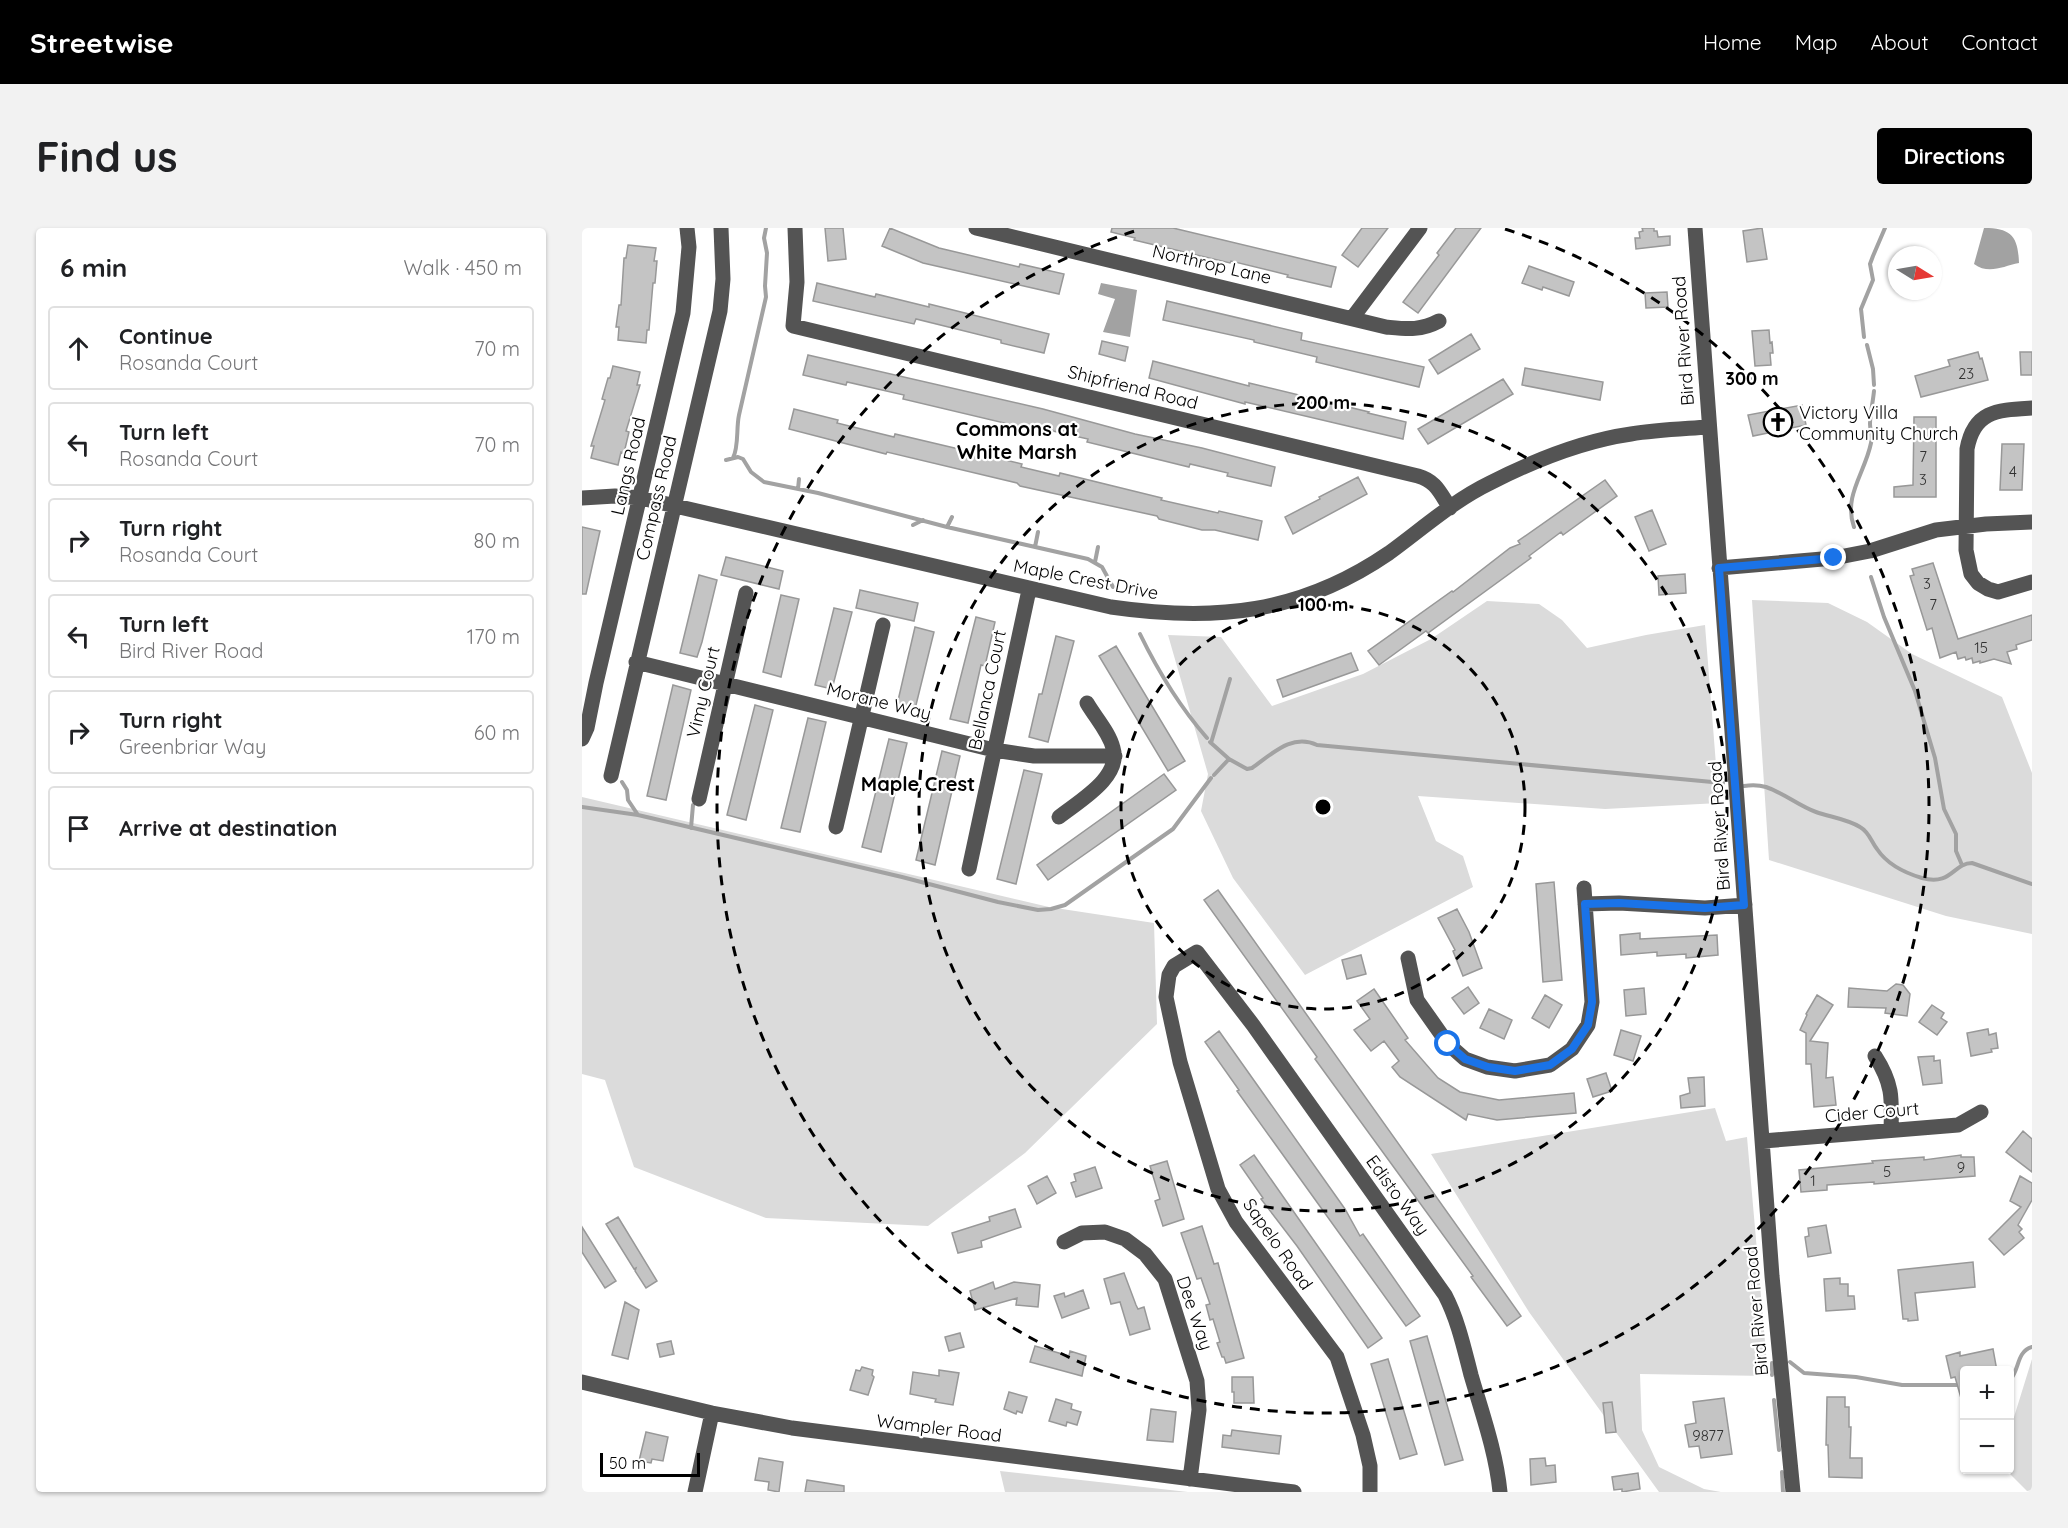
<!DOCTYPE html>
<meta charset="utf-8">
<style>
:root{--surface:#fff;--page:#f2f2f2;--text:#202124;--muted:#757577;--line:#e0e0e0;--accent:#000}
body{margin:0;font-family:Quicksand,sans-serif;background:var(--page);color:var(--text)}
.controls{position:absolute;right:18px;bottom:18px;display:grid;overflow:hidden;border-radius:6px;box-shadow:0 2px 4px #0004}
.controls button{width:54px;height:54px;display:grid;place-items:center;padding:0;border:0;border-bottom:2px solid var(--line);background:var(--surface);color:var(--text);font:30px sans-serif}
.compass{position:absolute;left:1306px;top:18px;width:54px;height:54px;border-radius:50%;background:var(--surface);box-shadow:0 2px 4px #0004;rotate:101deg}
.scale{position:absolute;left:18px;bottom:15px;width:100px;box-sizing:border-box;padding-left:6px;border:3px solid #000;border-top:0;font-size:16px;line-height:21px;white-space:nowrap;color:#000;-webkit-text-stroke:4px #fff;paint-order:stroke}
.stop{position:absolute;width:18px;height:18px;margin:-14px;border:4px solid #1a73e8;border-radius:50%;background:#fff}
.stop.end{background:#1a73e8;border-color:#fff;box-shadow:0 2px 6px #0008}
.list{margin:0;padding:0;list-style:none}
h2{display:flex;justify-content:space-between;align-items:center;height:78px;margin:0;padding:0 24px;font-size:26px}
h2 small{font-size:20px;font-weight:400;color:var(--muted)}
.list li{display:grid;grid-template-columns:39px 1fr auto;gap:18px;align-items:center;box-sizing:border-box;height:84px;margin:0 12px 12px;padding:0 12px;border:2px solid var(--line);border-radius:6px}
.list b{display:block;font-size:22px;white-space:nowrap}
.list p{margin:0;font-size:20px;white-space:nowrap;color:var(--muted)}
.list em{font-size:20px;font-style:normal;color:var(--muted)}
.icon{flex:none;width:33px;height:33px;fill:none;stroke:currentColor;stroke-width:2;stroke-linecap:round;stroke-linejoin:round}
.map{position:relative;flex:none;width:1450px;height:1264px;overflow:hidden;border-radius:6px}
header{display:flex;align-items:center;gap:36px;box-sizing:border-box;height:84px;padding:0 30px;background:var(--accent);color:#fff}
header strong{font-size:28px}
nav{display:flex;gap:33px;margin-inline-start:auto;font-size:21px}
.intro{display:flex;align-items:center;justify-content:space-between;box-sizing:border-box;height:144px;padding:0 36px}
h1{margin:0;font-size:42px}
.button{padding:15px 27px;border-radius:6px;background:var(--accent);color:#fff;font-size:21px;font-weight:700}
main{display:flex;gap:36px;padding:0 36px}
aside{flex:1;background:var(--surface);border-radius:6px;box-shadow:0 2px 4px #0004}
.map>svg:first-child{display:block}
.green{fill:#dbdbdb}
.water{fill:#a2a2a2}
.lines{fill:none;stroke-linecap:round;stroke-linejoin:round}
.stream{stroke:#a2a2a2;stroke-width:4}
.building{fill:#c4c4c4;stroke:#989898;stroke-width:1.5}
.minor{stroke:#545454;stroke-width:15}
.route{stroke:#1a73e8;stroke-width:8}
.ring{fill:none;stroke:#000;stroke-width:3;stroke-dasharray:10 8}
.labels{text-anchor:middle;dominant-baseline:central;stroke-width:4.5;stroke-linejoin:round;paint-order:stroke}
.number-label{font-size:15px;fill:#313131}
.street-label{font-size:18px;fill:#000;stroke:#fff}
.poi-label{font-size:18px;fill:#000;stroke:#fff;text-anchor:start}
.neighbourhood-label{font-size:20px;font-weight:bold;fill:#000;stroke:#fff}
.centre{fill:#000;stroke:#fff;stroke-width:3}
.ring-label{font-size:18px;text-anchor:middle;font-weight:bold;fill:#000;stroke:#fff;stroke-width:4.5;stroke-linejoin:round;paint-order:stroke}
</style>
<header>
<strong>Streetwise</strong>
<nav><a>Home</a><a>Map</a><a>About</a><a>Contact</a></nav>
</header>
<div class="intro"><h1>Find us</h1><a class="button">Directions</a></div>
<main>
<aside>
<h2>6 min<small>Walk · 450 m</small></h2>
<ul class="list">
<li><svg class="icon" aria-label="ahead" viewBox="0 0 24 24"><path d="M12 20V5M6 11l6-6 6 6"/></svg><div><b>Continue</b><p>Rosanda Court</p></div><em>70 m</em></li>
<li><svg class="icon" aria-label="left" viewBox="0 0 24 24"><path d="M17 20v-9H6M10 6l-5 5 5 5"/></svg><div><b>Turn left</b><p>Rosanda Court</p></div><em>70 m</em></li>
<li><svg class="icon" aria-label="right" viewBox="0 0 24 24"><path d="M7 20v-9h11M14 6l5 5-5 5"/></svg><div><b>Turn right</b><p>Rosanda Court</p></div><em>80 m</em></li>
<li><svg class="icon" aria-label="left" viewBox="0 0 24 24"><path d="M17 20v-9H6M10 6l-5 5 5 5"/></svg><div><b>Turn left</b><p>Bird River Road</p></div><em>170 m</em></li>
<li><svg class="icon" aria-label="right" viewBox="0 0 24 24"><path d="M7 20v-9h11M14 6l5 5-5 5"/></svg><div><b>Turn right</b><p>Greenbriar Way</p></div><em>60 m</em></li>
<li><svg class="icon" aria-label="arrive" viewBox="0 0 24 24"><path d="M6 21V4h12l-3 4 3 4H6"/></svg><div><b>Arrive at destination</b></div></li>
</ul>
</aside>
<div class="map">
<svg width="1450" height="1264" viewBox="0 0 1450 1264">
<rect width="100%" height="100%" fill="#fff"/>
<path class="green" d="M1170 372 1246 375 1285 394 1330 426 1420 469 1450 545V706L1364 688 1187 632Z
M905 373 957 376 980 392 1005 420 1064 407 1123 397 1137 575 1023 581 836 568 854 613 881 628 891 659 723 747 651 650 619 583 626 546 586 407 639 409 690 478 781 446 849 411Z
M0 569 467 679 572 695 575 796 443 925 346 998 184 990 52 939 23 852 0 846Z
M1133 880 1144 913 1165 909 1186 1148 1058 1146 1060 1202 1077 1239 1122 1261 1139 1264H1077L947 1084 849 926Z
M1450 1131V1262L1445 1263 1424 1242H1428V1202Z
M418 1243 606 1264H423Z"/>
<path class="water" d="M1402 0C1430 0 1436 9 1437 35 1421 38 1407 47 1392 36Z
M519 55 555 62 548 109 521 104 533 71 516 66Z"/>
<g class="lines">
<path class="stream" d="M1282 109 1279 81 1291 52 1288 36 1291 28 1303 0
M1285 117 1291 141 1292 157
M151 230C157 218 154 201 157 187L184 69 183 58 185 25 182 10 184 0
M144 232 156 229 161 231 169 244 182 254 236 265 365 299 506 331 520 339 531 359
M216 261 217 251
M331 297 341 292
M365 299 370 289
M1272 299C1261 268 1283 245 1289 215 1291 208 1288 202 1288 196 1288 186 1291 174 1292 163
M453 319 456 304
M513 334 516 319
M1289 349 1302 389 1333 463 1353 530 1362 581 1374 606V623L1380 637
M558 406C576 443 598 479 625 510
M628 514 647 531 665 541 670 540C690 526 710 505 735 517L1141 555
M629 515 648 451
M632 547 647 531
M40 554 45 562 46 572 56 587
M1162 558C1169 557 1177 557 1184 559 1202 565 1217 578 1234 584 1248 589 1265 591 1278 599 1287 604 1289 613 1295 621 1305 636 1323 645 1340 650 1370 658 1371 635 1390 635L1450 656
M0 579 56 587 320 649 416 674 456 682 469 681 483 677 591 601 629 550
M109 600 111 577
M1208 1134 1222 1145 1274 1149 1320 1157H1380
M1190 1135V1147
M1428 1152C1438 1141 1434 1124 1450 1119
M1192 1172 1197 1222
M1200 1244 1201 1264"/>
</g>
<path class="building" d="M243 0H261L264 31 246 33Z
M308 0 357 20 437 39 438 36 482 46 477 66 341 35 300 18Z
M530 0H591L754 39 749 59 705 49 706 47 649 33 648 35 552 12 553 10 529 4Z
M780 0H806L776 39 760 27Z
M874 0H899L836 85 821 74 857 27 855 25Z
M1060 0H1072V3H1075L1076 9 1088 8V17L1054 21 1053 10H1058L1057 4 1061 3Z
M1180 0 1185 31 1165 34 1161 3Z
M46 17 74 20 72 33H75L73 55H71L67 102H65L64 115 36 112 37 99H34L37 77H39L42 30H44Z
M947 38 992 54 987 68 961 59 960 62 940 55Z
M235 55 293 69 294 66 347 79V76L467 106 462 125 419 115V112L334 91 332 96 231 73Z
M1085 64 1086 79 1064 80 1063 65Z
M585 73 720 105 719 112 842 139 837 159 734 134 735 129 672 114V112L581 92Z
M1187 102 1188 115 1190 114 1191 125H1188L1189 137 1173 138 1170 103Z
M889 106 898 121 856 146 847 132Z
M520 113 546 119 543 133 517 126Z
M1396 124 1398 131 1400 130 1406 152 1339 169 1333 148 1368 138 1366 132Z
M1438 124H1450V147H1439Z
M226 127 461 181 553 206 620 220 693 239 689 258 645 248 646 245 608 236 607 239 505 214 506 211 449 198 448 201 321 171 322 167 265 154 264 157 221 147Z
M571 133 667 158V155L787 184 786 185 824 194 821 211 663 174V176L567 150Z
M31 138 58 144 55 157H58L44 203 47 204 42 225 39 224 36 237 9 230 12 218H9L23 172 20 171 26 150H28Z
M943 140 1021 154 1018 172 940 157Z
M921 151 931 166 846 216 836 201Z
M1220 177 1224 197 1171 208 1166 187Z
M212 181 256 192 255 195 312 209 313 206 440 236 439 239 477 248 478 245 580 270 579 272 636 285 637 283 680 293 676 312 633 302H620L577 291 575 288 438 258 435 255 305 224 304 226 207 201Z
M1332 189H1354V269H1312V259L1331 257Z
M1420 216H1442L1440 262H1418Z
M776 249 785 266 711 306 703 289 738 271 737 269Z
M1023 252 1035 268 981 307 979 304 947 328 949 330 846 405 844 403 797 437 786 423 870 363 871 364 928 320 938 316 936 313Z
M1070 282 1084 316 1067 323 1053 289Z
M0 299 18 303 4 366H0Z
M144 329 201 343 197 361 139 347Z
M1351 335 1376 411 1450 387V412L1434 417 1435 421 1425 424 1429 436 1412 431 1398 435V433L1391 435 1390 430 1384 432 1383 429 1376 431 1374 424 1358 430 1350 400 1345 402 1328 348 1332 347 1330 341Z
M1103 346 1104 365 1077 367 1076 348Z
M117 347 135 352 120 414 115 429 98 425Z
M278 362 336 375 332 393 274 380Z
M199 367 217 371 199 449 181 444Z
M252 380 270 384 250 461 233 457Z
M394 389 413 394 403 438 399 437 386 495 368 491Z
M333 399 352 404 333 481 315 477Z
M474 408 492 413 466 514 447 509 457 466H460Z
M534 418 603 533 586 543 517 428Z
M769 425 776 442 701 469 695 452Z
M91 457 109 462 84 572 65 568Z
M173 477 191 482 164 592 145 587Z
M226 490 244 494 218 604 199 600Z
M307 511 325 515 299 624 280 619Z
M360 523 378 528 353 637 334 632Z
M442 542 460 546 434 656 415 651Z
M582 546 594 562 466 652 455 637Z
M972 654 980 752 961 754 954 656Z
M636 662 939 1088 925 1098 889 1049 891 1048 733 831 735 829 622 672Z
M875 681 887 704 900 740 881 748 871 723 873 722 856 690Z
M1058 705V711L1135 707 1136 727 1104 730V726L1075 728V724L1039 727 1038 707Z
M779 727 784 746 765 751 760 732Z
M1314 756 1321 757 1328 766 1325 788 1303 785 1304 780 1266 779 1267 760 1305 763Z
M886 759 897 775 882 786 870 770Z
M1062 760 1064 786 1044 788 1042 762Z
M792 761 826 810 823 812 856 850 878 864 917 872 992 865 994 885 915 892 886 886 884 892 818 849 810 839 817 833 802 813 789 823 772 802 788 791 775 773Z
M963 767 980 777 967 800 950 790Z
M1235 767 1251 777 1228 813 1246 815 1244 850 1251 849 1254 877 1232 879 1229 836H1224V805L1218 802 1225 787 1224 786Z
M1350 777 1362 785 1359 790 1365 794 1355 807 1337 794Z
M907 781 930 792 922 811 898 800Z
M1406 801 1407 807 1414 805 1416 820 1409 821 1410 824 1389 828 1385 805Z
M1039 802 1059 808 1051 833 1032 827Z
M637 803 763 981 778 1008 781 1006 838 1088 824 1098 655 863 657 862 623 814Z
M1352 828V833L1358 832 1360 855 1341 857 1336 829Z
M1024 845 1030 863 1011 869 1005 851Z
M1122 849 1123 878 1099 880 1098 868 1108 865 1106 850Z
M1441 903 1450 911V944L1424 924Z
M672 927 800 1110 786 1120 715 1018 679 971 681 970 658 937Z
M1379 927V929H1392L1393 948 1292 956V954L1245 957V962L1219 964 1217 942 1291 935 1290 933 1342 929V932Z
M585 933 602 991 581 998 573 973 578 971 568 938Z
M513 939 520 960 494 969 489 955 494 953 492 946Z
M465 948 474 965 455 976 446 958Z
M1438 948 1450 955V972L1436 997 1440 1001 1437 1004 1442 1010 1422 1027 1407 1011 1439 979 1428 973Z
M433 981 439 999 399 1013 400 1019 376 1025 370 1005 408 993 407 989Z
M36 989 75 1053 64 1060 53 1043 54 1040 52 1041 24 996Z
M1244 997 1249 1025 1226 1029 1223 1009 1227 1008 1226 1000Z
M620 998 632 1036 636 1035 662 1130 644 1135 642 1129H640L635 1115 638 1114 631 1091 628 1092 624 1077 628 1076 619 1050 615 1051 599 1005Z
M0 999 34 1053 23 1060 0 1024Z
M1391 1034 1393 1059 1333 1065 1336 1092 1326 1093V1091H1321L1316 1042Z
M542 1045 554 1077 556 1081 562 1079 568 1101 548 1107 538 1074 529 1076 522 1051Z
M1258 1050V1056H1266V1068H1272L1273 1081 1244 1083 1242 1051Z
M411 1054 413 1061 432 1054 458 1057 456 1079 434 1077 435 1070 393 1082 388 1063Z
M501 1062 507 1080 480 1090 472 1068 482 1065 483 1069Z
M43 1074 57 1082 46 1131 30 1127Z
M378 1105 382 1119 367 1123 363 1109Z
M845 1108 881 1232 863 1237 828 1113Z
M89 1113 92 1126 78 1129 75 1116Z
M453 1118 487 1128 488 1123 504 1128 500 1148 448 1134Z
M1411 1121 1415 1143H1383V1169L1379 1170 1373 1149 1369 1150 1364 1128 1378 1124V1128Z
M806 1131 835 1226 818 1231 789 1136Z
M280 1139 291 1142 290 1147 292 1149 286 1167 268 1162 274 1142 278 1143Z
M357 1142 377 1145 371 1177 353 1174 354 1171 328 1166 331 1144 357 1148Z
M650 1149H671L672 1175H652V1164H650Z
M427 1164 445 1169 440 1185 435 1183 434 1186 422 1181Z
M1245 1169H1263V1179H1267V1199H1269L1268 1230H1280V1250L1247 1249 1246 1217H1244Z
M1142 1170 1150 1226 1119 1230 1117 1218 1107 1219 1103 1197 1114 1195 1111 1174Z
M474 1171 490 1176 489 1181 499 1184 495 1197 485 1194 484 1198 467 1193Z
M1030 1174 1034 1204 1024 1205 1021 1175Z
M569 1181 594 1184 591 1214 565 1212Z
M650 1202 699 1208 697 1226 640 1219 641 1207 649 1208Z
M64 1204 86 1209 81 1233 70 1231 69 1235 57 1233Z
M177 1230 201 1234 197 1264 186 1262 187 1254 173 1252Z
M963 1230 964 1238 973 1237 974 1254 949 1257 948 1231Z
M1056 1245 1058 1261 1040 1264V1261L1032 1262 1030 1249Z
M225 1252 262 1258V1264H223Z"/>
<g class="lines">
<path class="minor" d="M213 0 215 54 211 98 836 248C854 253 858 265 868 280
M394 0 804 99C825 101 838 103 857 93
M1113 0 1190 1048 1211 1264
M771 89 838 0
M1450 180C1416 182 1392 182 1385 221L1384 322 1389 346 1396 355 1406 361 1416 364 1450 354
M0 270 33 268 59 270 529 379C633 394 718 386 807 325 840 301 871 273 908 255 951 233 1000 213 1049 206 1074 202 1100 201 1126 199
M1137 340 1252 330 1288 323 1354 302 1404 296 1450 294
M54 434 412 522 452 528H533
M0 511 5 500 14 455 101 85 107 19 105 0
M29 548 138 83 141 51 139 0
M117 571 164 365
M477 589C497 573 540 549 531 520 527 504 513 489 505 475
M254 599 301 397
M387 641 447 362
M1003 676 1037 675 1123 680 1163 677
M826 730 835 772 866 816 883 831 905 839 933 843 968 837 990 821 1006 797 1010 774 1002 660
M1293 828C1311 856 1310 870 1309 902
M1181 913 1376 897 1399 884
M482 1014 500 1005 523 1004 543 1011 563 1026 583 1051 615 1153 617 1182 608 1251
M0 1154 130 1185 210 1200 712 1264
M113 1264 130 1185
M788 1264V1238L781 1207 755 1129 654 994 636 961 598 834 584 769 587 747 592 738 615 724 671 797 863 1067C876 1092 882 1120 889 1147 900 1185 914 1224 918 1264"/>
</g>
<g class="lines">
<path class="route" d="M866 816 883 831 906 839 933 843 968 837 990 821 1006 797 1010 774 1003 676 1037 675 1123 680 1162 677 1137 340 1252 330"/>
</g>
<g class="ring">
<circle cx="741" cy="579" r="202"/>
<circle cx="741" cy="579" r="404"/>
<path d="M923 1A606 606 0 1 1 559 1"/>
</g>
<defs>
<g id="church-ring" transform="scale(1.5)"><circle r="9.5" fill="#fff" stroke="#000" stroke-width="1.5"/><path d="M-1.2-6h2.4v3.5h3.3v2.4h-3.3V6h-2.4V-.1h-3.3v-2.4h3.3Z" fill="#000"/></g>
</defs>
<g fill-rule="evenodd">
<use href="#church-ring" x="1196" y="194"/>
</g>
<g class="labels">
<g class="number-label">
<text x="1384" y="145">23</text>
<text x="1341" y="228">7</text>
<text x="1431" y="243">4</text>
<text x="1341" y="251">3</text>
<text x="1345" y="355">3</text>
<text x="1351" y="376">7</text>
<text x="1399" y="419">15</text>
<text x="1379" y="939">9</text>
<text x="1305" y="943">5</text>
<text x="1231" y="952">1</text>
<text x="1126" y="1207">9877</text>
</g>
<g class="street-label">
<text transform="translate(630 36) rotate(13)">Northrop Lane</text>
<text transform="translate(1101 113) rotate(-94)">Bird River Road</text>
<text transform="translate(551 159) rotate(14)">Shipfriend Road</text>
<text transform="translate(46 238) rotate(-77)">Langs Road</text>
<text transform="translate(74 270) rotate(-77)">Compass Road</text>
<text transform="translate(504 351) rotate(11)">Maple Crest Drive</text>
<text transform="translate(405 462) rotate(-78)">Bellanca Court</text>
<text transform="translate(121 464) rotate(-77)">Vimy Court</text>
<text transform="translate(297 473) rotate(14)">Morane Way</text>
<text transform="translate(1137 598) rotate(-94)">Bird River Road</text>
<text transform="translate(1290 884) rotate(-5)">Cider Court</text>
<text transform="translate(816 967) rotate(54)">Edisto Way</text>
<text transform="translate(696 1016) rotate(55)">Sapelo Road</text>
<text transform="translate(1174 1083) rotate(-95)">Bird River Road</text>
<text transform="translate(613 1085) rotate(71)">Dee Way</text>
<text transform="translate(357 1200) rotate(7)">Wampler Road</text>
</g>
<g class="poi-label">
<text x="1217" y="184">Victory Villa<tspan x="1217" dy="21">Community Church</tspan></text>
</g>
<g class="neighbourhood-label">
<text x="435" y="200">Commons at<tspan x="435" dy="23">White Marsh</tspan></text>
<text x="336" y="555">Maple Crest</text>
</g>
</g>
<circle cx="741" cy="579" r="9" class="centre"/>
<g class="ring-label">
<text x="1170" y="157">300 m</text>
<text x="741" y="181">200 m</text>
<text x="741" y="383">100 m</text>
</g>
</svg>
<div class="controls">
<button>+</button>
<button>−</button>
</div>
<svg class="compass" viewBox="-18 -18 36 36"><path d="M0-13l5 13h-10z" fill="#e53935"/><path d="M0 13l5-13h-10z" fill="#757577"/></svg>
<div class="scale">50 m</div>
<div class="stop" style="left:866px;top:816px"></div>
<div class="stop end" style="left:1252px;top:330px"></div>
</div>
</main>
